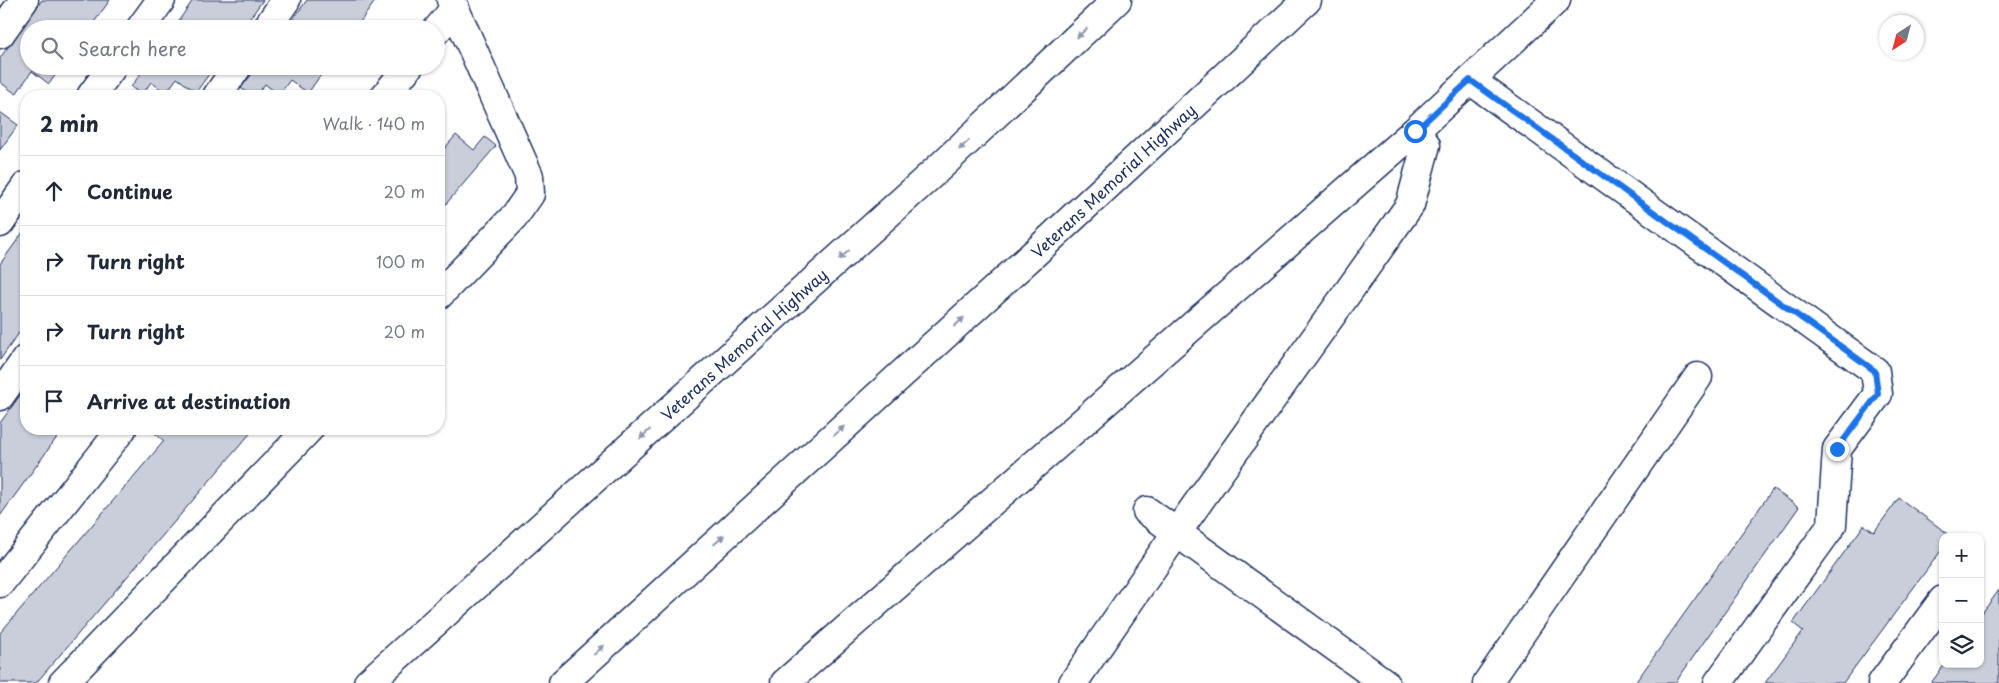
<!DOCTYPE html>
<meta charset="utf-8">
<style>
:root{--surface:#fff;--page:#f6f6f7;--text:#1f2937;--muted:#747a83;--line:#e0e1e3}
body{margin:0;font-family:"Playpen Sans",sans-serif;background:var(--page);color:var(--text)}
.controls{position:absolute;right:15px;bottom:15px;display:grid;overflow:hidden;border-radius:10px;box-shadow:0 1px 4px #0004}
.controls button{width:45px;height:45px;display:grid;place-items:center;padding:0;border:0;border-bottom:1px solid var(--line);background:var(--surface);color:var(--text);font:25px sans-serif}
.compass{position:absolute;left:1879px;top:15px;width:45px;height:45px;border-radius:50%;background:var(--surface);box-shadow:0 1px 4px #0004;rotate:216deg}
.stop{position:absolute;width:15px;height:15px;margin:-11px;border:4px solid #1a73e8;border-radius:50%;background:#fff}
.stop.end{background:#1a73e8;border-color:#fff;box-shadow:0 1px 5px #0008}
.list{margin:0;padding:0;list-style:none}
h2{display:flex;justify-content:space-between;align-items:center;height:65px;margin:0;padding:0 20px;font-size:21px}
h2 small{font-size:16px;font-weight:400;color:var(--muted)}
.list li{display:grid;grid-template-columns:32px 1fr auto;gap:15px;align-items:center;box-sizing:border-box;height:70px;padding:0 20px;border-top:1px solid var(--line)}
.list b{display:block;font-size:19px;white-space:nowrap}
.list em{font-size:16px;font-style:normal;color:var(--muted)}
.icon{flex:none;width:28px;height:28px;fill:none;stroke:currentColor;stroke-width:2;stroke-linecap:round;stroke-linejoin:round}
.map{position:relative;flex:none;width:1999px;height:683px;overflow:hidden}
.search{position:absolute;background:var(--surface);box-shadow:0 1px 4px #0004;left:20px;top:20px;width:425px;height:55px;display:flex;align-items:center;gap:12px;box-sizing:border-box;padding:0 18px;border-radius:28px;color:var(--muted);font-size:19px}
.panel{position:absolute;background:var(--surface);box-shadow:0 1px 4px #0004;left:20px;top:90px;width:425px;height:345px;border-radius:20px}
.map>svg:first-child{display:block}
.building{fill:#caceda;stroke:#1b2f5e}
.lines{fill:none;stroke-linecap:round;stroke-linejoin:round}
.minor-casing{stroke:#1b2f5e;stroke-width:31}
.highway-casing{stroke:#1b2f5e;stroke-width:31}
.minor{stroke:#fff;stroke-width:28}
.highway{stroke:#fff;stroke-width:28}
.oneway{fill:#8d97ae}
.route{stroke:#1a73e8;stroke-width:6}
.labels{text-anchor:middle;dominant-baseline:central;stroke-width:4.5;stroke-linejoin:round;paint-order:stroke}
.street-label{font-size:16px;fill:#1b2f5e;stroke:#fff}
</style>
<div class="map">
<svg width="1999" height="683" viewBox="0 0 1999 683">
<rect width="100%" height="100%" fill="#fff"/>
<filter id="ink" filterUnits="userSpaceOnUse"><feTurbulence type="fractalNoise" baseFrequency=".02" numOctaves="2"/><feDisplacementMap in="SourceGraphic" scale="10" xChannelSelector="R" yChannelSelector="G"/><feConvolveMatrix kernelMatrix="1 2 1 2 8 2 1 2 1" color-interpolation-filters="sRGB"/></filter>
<g filter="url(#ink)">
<path class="building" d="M42 0H110L89 29H29V66H62L49 84 32 71 16 94 0 82V58Z
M193 0H263L242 29H173Z
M307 0H376L355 29H286Z
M146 66H215L196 92 177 78 166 93 151 82 142 95 131 87Z
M258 66H327L308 93 290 80 279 95 265 84 256 96H252L241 88Z
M0 112 18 125 0 150Z
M456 135 474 150 485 137 496 146 439 212V144L444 149Z
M26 228V323L0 360V264Z
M26 387V429H63L0 516V423Z
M150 429H254L36 683H0V633L164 441Z
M1773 489 1799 507 1675 683H1635Z
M1899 498 1951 536 1943 537V548L1843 683H1765L1803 631 1793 623 1864 525 1874 532Z
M1999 590V683H1931L1945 664H1980V616Z"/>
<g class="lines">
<g class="minor-casing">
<path id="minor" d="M140 29 161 0
M266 29 286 0
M436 31 455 8
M0 34 24 0
M1470 80 1875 371 1878 394 1837 449 1832 525 1718 683
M91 96 113 66
M217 96 238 66
M385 96 409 66
M0 223 26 186
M439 295 514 217 530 194 529 176 451 0
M0 396 26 359
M1147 511 1385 683
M0 583 122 429
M63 683 309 429
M785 683 1415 131 1556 0
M1073 683 1177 532 1410 205 1426 145 1415 131
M1487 683 1698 377
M1882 683 1943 600"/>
</g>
<g class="highway-casing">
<g id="highway">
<path id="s1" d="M368 683 942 165 1117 0"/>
<path id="s2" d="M563 683 1038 250 1307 0"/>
</g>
</g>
<use href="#minor" class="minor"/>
<use href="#highway" class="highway"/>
</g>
<defs><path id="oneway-solid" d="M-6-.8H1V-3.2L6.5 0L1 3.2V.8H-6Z" transform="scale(1.25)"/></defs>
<g class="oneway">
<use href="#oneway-solid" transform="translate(1082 33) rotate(137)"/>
<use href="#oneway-solid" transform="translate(964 145) rotate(137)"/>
<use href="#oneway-solid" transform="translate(844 255) rotate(138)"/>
<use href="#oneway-solid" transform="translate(959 322) rotate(-42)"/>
<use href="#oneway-solid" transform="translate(839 431) rotate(-42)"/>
<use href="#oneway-solid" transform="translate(645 434) rotate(138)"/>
<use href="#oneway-solid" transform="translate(719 540) rotate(-42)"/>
<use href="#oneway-solid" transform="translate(599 650) rotate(-42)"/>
</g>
</g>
<g class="lines" filter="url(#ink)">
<path class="route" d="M1415 131 1470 80 1875 371 1878 394 1837 449"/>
</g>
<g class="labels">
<g class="street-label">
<text stroke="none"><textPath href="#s2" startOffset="745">Veterans Memorial Highway</textPath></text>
<text stroke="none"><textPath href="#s1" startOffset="506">Veterans Memorial Highway</textPath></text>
</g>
</g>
</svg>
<div class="controls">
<button>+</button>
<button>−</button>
<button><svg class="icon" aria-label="layers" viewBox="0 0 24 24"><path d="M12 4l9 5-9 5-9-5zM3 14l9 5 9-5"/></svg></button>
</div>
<svg class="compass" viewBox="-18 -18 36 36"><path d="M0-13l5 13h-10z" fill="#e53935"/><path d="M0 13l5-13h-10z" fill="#747a83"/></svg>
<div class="stop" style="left:1415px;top:131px"></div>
<div class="stop end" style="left:1837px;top:449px"></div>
<div class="search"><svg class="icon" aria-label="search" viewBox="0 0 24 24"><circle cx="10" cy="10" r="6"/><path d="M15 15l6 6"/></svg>Search here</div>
<section class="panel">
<h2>2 min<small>Walk · 140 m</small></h2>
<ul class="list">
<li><svg class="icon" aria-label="ahead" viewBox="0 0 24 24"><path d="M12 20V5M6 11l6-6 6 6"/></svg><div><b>Continue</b></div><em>20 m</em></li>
<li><svg class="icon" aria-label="right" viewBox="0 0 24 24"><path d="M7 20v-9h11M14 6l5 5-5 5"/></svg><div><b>Turn right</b></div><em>100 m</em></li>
<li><svg class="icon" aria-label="right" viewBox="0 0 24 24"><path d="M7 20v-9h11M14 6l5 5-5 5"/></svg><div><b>Turn right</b></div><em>20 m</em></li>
<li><svg class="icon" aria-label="arrive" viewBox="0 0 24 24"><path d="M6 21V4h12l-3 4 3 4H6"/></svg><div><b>Arrive at destination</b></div></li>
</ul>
</section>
</div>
